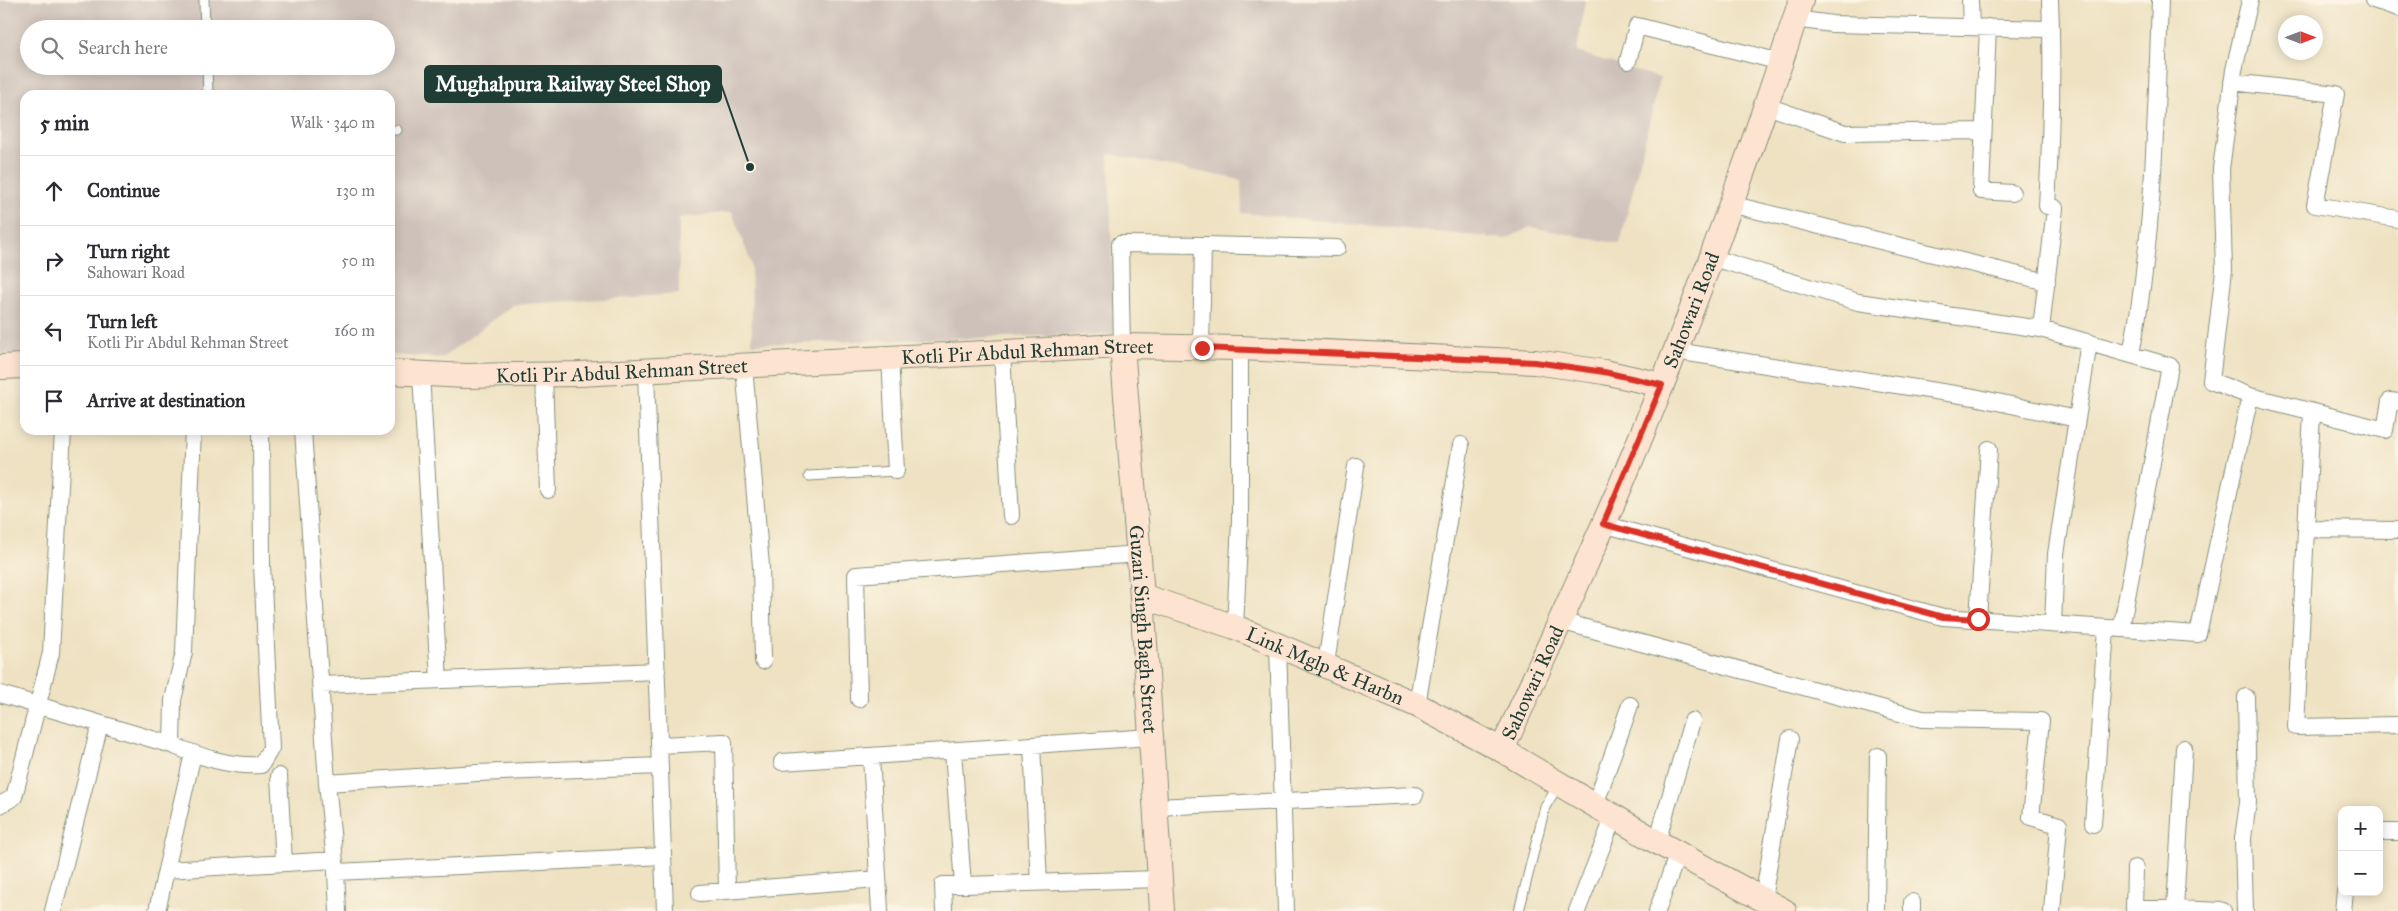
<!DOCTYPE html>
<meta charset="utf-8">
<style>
:root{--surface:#fff;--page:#f7f7f7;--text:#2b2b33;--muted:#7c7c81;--line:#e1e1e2}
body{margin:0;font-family:"IM FELL Great Primer",serif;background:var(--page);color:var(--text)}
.controls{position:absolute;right:15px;bottom:15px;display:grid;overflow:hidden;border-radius:10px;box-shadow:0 2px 12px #0003}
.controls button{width:45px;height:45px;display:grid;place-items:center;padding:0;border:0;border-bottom:1px solid var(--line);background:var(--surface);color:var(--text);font:25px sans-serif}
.compass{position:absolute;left:2278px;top:15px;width:45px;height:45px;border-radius:50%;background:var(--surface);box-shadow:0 2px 12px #0003;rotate:90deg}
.stop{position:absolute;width:15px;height:15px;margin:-11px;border:4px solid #d93025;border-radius:50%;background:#fff}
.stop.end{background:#d93025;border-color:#fff;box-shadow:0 1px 5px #0008}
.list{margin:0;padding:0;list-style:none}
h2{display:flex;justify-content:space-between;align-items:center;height:65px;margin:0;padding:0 20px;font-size:21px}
h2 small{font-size:16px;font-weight:400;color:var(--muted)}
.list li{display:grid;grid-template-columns:32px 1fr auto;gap:15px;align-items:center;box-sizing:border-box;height:70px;padding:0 20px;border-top:1px solid var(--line)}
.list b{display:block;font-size:19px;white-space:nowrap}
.list p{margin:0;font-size:16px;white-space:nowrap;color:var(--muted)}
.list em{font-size:16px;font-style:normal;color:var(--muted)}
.icon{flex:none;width:28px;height:28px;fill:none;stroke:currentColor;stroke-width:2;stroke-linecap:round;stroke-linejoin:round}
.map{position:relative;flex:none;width:2398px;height:911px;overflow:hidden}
.search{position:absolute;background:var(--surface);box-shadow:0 2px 12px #0003;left:20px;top:20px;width:375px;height:55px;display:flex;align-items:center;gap:12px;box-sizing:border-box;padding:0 18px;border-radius:28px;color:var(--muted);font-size:19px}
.panel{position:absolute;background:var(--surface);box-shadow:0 2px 12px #0003;left:20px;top:90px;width:375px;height:345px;border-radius:15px}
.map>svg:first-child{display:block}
.industrial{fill:#cec1ba;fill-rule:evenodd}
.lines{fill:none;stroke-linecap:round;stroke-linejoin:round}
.lane-casing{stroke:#87907c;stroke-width:11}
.street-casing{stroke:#87907c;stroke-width:18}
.secondary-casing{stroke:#87907c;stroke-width:26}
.lane{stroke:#fff;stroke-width:9}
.street{stroke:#fff;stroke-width:16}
.secondary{stroke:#fde4d1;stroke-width:24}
.route{stroke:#d93025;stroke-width:6}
.labels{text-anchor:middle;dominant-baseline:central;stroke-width:4.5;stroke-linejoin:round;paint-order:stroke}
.street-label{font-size:20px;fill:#1f3d34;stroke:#fcf5e5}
.leader{fill:none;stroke:#1f3d34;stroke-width:2}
.callout-dot{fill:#1f3d34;stroke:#fcf5e5;stroke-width:2}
.callout{fill:#1f3d34;stroke:#1f3d34;stroke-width:2}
.callout-label{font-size:21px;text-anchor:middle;font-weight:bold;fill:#fff}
</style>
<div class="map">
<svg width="2398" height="911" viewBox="0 0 2398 911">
<rect width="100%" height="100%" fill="#fcf5e5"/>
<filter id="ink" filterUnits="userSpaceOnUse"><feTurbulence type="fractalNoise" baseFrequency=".02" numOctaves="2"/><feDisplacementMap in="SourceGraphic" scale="10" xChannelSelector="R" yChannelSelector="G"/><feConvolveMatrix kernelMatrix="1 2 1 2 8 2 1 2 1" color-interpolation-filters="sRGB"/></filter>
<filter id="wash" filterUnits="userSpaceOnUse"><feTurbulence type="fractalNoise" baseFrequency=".0096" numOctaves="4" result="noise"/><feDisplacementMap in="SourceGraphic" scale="20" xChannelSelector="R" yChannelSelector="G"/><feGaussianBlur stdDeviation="1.12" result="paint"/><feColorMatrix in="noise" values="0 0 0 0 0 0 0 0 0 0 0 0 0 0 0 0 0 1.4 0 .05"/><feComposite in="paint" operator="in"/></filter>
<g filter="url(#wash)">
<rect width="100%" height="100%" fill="#efe2c3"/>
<path class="industrial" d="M0 0H1585L1577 52 1660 78 1620 244 1530 227 1506 239 1242 213 1241 180 1109 154 1114 334 752 344 751 263 732 212 679 218V294L513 305 442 358 390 355V95H25V353L0 354ZM29 29H386V66H29Z"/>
</g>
<g filter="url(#ink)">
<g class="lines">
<g class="lane-casing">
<path id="lane" d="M204 0 205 29
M207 66 208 95
M390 130H397
M809 476 896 471
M1519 911 1545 807 1559 784"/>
</g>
<g class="street-casing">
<path id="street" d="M1970 0 1971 27
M2250 0 2234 70 2221 169 2224 270 2211 381 2250 396 2385 430 2390 401 2398 402
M2373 0 2398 8
M1795 19 1832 24 2051 29
M1988 27 1981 191 2012 193
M1628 61 1637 26 1781 62
M2232 82 2336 94 2315 205 2398 219
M1767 106 1845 133 1983 131
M1730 204 2047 282
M1203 245 1337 248
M1710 257 1858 302 2041 329 2170 366 2121 629
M2041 329 2055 208 2047 206C2051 137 2053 69 2050 0
M1122 346 1120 244 1203 245 1201 348
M1675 351 1974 397 2077 419
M1002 352 1011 516
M2131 354C2154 240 2156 117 2160 0
M890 357 896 471
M744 366 761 566 763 661
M646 372 665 911
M421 374 439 680
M544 375 548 490
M2312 413 2296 727 2398 725
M303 430 327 783 477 773 660 766
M1603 524 1943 617 2198 634 2250 396
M2306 529 2398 530
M1978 619 1989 449
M1560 621 1922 719 2041 721 2031 817 2059 825 2052 911
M2053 624 2056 554 2089 342
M1235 627 1240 521V348
M1278 644 1286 911
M1326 664 1356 466
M321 685 657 671
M0 694 172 745C201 757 230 767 261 765L271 748 262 565 261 430
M859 699 856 575 1139 554
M1417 705 1461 445
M172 745 173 700 184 652 193 430
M659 745 724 742 727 891
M1032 745 1039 883
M2184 748 2175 909 2223 911
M871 756 880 911
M782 762 1151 737
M279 776 284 863
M327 783 336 872 663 856
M0 805 14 797 51 653 63 430
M1595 805 1630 705
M1156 807 1415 795
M2093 824 2106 628
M2379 832H2398
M1657 842 1692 721
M2135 868 2134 909H2175
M166 870 193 754
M336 872 338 911
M963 885 1160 879
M700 893 878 879
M1763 899 1790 739
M1912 902V911
M53 911 100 724
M157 911 166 870 335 860
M944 911 943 885H963L953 751
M1577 911 1614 816
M1657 911 1678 853
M1876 911 1878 756
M2245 911 2243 838 2248 803 2246 697
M2343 911 2345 892"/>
</g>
<g class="secondary-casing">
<g id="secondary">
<path id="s1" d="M1122 346 1142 596 1162 911"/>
<path d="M0 367 25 366"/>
<path id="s2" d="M390 372 466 376 579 374 1122 346 1240 348 1535 362 1604 372 1662 385"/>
<path id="s3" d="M1142 596 1235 627 1417 705 1502 750 1657 842 1784 911"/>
<path id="s4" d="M1502 750C1541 663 1582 575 1620 487 1687 328 1748 165 1801 0"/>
</g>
</g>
<use href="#lane" class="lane"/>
<use href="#street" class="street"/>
<use href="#secondary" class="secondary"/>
</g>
</g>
<g class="lines" filter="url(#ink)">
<path class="route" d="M1202 348 1535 362 1604 372 1662 385 1603 524 1943 617 1978 619"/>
</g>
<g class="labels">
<g class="street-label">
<text stroke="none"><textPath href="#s4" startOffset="479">Sahowari Road</textPath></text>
<text stroke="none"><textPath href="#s2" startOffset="638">Kotli Pir Abdul Rehman Street</textPath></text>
<text stroke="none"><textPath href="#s2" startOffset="232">Kotli Pir Abdul Rehman Street</textPath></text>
<text stroke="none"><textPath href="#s1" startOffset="284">Guzari Singh Bagh Street</textPath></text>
<text stroke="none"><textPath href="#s3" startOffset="196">Link Mglp &amp; Harbn</textPath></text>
<text stroke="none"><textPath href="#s4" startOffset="74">Sahowari Road</textPath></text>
</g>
</g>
<path class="leader" d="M750 167L721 84"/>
<circle class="callout-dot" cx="750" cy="167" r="5"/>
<rect class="callout" x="425" y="66" width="296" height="36" rx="5"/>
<g class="callout-label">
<text x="573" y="91">Mughalpura Railway Steel Shop</text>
</g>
</svg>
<div class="controls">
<button>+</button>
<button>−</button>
</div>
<svg class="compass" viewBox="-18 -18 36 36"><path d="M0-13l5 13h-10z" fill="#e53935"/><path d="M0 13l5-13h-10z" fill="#7c7c81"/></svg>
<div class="stop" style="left:1978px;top:619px"></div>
<div class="stop end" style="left:1202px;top:348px"></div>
<div class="search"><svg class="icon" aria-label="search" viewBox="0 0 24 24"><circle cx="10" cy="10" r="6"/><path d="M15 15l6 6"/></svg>Search here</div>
<section class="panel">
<h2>5 min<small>Walk · 340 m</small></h2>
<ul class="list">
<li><svg class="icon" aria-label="ahead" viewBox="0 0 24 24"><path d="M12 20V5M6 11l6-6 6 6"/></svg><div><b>Continue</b></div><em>130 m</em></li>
<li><svg class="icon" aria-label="right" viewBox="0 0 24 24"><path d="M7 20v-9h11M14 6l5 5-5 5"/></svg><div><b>Turn right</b><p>Sahowari Road</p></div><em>50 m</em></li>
<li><svg class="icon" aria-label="left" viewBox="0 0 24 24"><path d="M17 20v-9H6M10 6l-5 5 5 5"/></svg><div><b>Turn left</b><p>Kotli Pir Abdul Rehman Street</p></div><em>160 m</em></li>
<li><svg class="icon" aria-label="arrive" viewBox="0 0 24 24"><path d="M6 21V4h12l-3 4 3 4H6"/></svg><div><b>Arrive at destination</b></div></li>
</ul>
</section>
</div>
